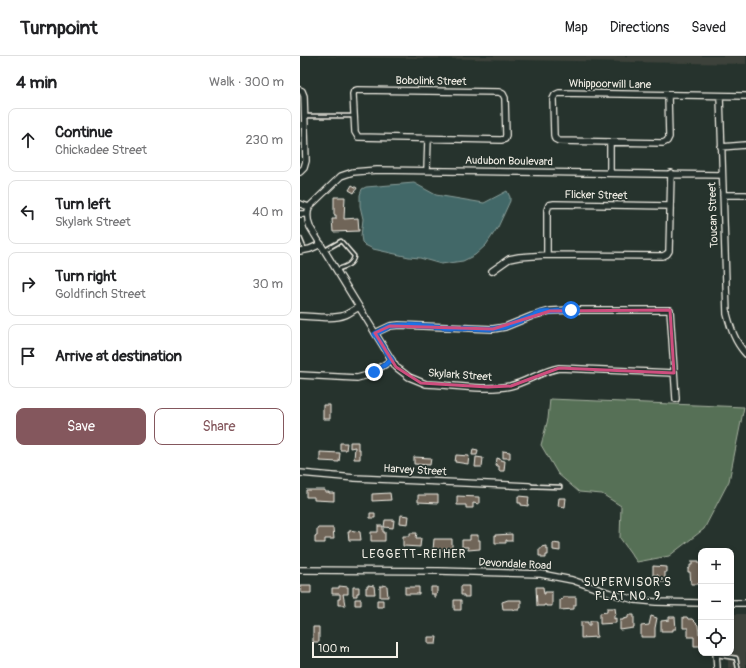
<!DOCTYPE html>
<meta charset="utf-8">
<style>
:root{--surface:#fff;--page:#f6f6f6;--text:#202124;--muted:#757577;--line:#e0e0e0;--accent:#84575d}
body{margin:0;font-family:Pangolin,sans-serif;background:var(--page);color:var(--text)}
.controls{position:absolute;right:12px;bottom:12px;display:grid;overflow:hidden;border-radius:8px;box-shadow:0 2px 6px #0003}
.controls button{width:36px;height:36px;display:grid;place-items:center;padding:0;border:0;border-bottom:1px solid var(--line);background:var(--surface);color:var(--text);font:20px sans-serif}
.scale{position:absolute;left:12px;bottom:10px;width:86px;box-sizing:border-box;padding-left:4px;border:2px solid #f4f1e8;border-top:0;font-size:11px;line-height:14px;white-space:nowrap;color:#f4f1e8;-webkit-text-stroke:3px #26332d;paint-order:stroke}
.stop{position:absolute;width:12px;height:12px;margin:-9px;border:3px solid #1a73e8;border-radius:50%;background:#fff}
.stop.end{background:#1a73e8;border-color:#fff;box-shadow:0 1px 4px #0008}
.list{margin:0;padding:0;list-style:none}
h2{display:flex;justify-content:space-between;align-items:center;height:52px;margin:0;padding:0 16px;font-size:17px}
h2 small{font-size:13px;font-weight:400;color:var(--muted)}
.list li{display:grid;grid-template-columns:26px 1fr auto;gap:12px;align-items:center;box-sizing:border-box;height:64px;margin:0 8px 8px;padding:0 8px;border:1px solid var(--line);border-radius:8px}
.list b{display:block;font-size:15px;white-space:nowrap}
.list p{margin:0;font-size:13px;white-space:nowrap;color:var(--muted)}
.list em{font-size:13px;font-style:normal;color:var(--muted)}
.actions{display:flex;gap:8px;padding:12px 16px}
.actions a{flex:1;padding:9px 0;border:1px solid var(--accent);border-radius:8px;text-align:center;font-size:14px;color:var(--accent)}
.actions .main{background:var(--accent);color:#fff}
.icon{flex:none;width:22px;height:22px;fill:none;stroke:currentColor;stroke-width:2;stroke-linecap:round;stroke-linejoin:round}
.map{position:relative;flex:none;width:446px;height:612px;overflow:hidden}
header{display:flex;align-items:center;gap:24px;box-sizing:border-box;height:56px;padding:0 20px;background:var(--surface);border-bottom:1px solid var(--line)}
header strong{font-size:19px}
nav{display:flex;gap:22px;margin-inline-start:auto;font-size:14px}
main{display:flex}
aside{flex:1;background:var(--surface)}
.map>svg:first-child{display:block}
.built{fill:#3c423a}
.green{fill:#567056;stroke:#a5b09f}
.water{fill:#436867;stroke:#8a9f9b}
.building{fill:#706559;stroke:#f4f1e8}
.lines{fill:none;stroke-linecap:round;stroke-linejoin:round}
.lane-casing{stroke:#f4f1e8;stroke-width:5.5}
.street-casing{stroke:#f4f1e8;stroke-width:8}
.lane{stroke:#26332d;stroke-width:2.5}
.street{stroke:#26332d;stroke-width:5.5}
.route{stroke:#1a73e8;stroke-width:5}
.marked{fill:none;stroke:#ce4e7e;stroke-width:3;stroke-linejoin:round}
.labels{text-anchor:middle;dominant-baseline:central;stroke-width:3;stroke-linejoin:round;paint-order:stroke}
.street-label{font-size:11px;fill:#f4f1e8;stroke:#26332d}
.neighbourhood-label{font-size:12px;letter-spacing:1px;fill:#f4f1e8;stroke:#26332d}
</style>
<header>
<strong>Turnpoint</strong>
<nav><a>Map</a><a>Directions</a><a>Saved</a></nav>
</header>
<main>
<aside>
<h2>4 min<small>Walk · 300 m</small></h2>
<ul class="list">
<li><svg class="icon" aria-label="ahead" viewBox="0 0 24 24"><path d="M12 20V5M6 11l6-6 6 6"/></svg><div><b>Continue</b><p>Chickadee Street</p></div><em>230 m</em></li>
<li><svg class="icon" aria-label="left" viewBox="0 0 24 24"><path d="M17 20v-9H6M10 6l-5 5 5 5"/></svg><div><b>Turn left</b><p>Skylark Street</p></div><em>40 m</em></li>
<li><svg class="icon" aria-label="right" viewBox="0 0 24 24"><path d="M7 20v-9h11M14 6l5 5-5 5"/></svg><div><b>Turn right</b><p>Goldfinch Street</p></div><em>30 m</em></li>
<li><svg class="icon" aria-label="arrive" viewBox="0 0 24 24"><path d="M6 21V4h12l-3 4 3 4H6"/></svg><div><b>Arrive at destination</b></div></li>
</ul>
<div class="actions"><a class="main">Save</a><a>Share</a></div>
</aside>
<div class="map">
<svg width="446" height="612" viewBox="0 0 446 612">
<rect width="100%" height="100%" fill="#26332d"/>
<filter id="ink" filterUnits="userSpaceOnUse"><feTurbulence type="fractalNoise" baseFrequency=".025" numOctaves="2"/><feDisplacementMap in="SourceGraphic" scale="8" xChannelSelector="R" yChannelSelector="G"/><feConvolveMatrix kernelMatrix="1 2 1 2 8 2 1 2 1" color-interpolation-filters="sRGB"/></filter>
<g filter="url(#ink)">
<path class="built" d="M0 0H446V8Z
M431 558H446V612H428V597H431Z"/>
<path class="green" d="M250 343 444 351 429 425 404 473 369 500 337 506 320 482 321 450 302 438 279 436 258 418 241 389 248 363Z"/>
<path class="water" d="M114 127 136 139 184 147 207 135 210 141V145L198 171 186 189 175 199 163 205 141 208 120 202 109 201 73 193 65 189 62 186 61 180 63 163 60 150V139L62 133 66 131Z"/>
<path class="building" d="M52 129 57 132 54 137 49 134Z
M34 141H45L44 163 58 162 59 175 33 176 32 163H36V159H34Z
M23 349H30V363H23Z
M50 386H58V393H60V403H54L55 391 50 392Z
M40 387H47L46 394H40Z
M173 393 178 394 177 399H172Z
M203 395 210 396V402H203Z
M20 396 40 397 39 406 20 405Z
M156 399 169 400 168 408 155 406Z
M114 401 131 402 130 409 114 408Z
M176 401 183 402 182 411H175Z
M197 402 200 403V404L205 405 204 415H199V410H196Z
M6 434H25V436H29V437H34V445L14 444V441H6Z
M90 437 91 444 72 445V438Z
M118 439H138V447L118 446Z
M157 440 179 441V448L173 447V452H166V449H157Z
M218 440 229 441 228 450 221 449V447H218Z
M259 442H266L265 451 258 450Z
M70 457H75V462H70Z
M101 459 109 460 108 468 100 467Z
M85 464H94L93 472 84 471Z
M78 470H83V476H85V485H71V476H78Z
M17 472H33L34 483H25V487H15V480H17Z
M50 474 60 476 61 484H49L48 476H50Z
M110 477H117L116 482H121L120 491 103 490V480H110Z
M212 478V485H207V484H206V487H195V479Z
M170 479H178V484H180V493L168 494V491H162V484H170Z
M134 483H152V493L145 492V494H133Z
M253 487 260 488V495L253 494Z
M246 490V493H248V499H246V502H242V500H239V493H241V491Z
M392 505H399V508H401V528H391L390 516H388V513L390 512V509H392Z
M353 510 367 511V516H365V526H358V519H353Z
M0 529H11V537H1Z
M68 529 74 530 75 538H66V531H68Z
M83 529 87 530 88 541H80V530H83Z
M39 530 48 531V538H43L45 549H38V543H40V538H32V532H39Z
M161 530H169V541H164V539H161Z
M53 531H59V537H57V540H53Z
M105 531H119V538H105Z
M131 531H137V538H136V541H134V538H131Z
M236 531H243L244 538H245V536H252V550H246V549H244V550H237Z
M263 541H276V549H274V553L260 554V544L263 543Z
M55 543H61V549H55Z
M77 544H83V551H77Z
M154 544H161V554H154Z
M208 544H221V552H219V554H214V553H203L202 546Z
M307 552H315L316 559H314V563L316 562V567L300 568V557L307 556Z
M328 559H334V572L320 574V564H323V563L328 562Z
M351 560 357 562 355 572V581H341V570L349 569Z
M369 561H375L376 573H373V575H361V565L369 564Z
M383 561H387L388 563H392L398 569 399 578H401V590H394V581H388V572H383Z
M290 565H296L297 581 281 582V566H288V569H290Z
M13 571H19V586H13Z
M128 581H137L136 588H128Z"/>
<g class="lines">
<g class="lane-casing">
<path id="lane" d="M5 60H54
M0 182 5 194
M25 194 41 185 54 200C53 209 44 211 36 214
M229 430 260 431
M417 599 436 602 438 612"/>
</g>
<g class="street-casing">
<path id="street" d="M0 34 2 35 4 40 6 105 4 112 0 116
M57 34 199 36 203 38 205 42 206 79 205 83 201 84 58 81 55 76 53 38 54 35Z
M368 39 369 81 367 85 363 87 259 85 255 83 254 79 253 43 255 39 259 37 446 40
M420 40 427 258C431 273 435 286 446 298
M310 86V117
M421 91 446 89
M127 114 128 83
M423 139H446
M0 148 9 151
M0 158H7
M0 195 10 193 21 188
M247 199V154L249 149 254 148 370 150
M192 215 209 203 219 201 247 199 363 200 367 198 369 195 371 117
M0 260C14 260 32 264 45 259 50 257 55 253 59 251
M75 277 90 270 99 269 193 273 205 271 232 260 250 255 271 254H370L376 343
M374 317 259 312C241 315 227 326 210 330 186 335 151 329 126 328L109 321 96 311 10 171C7 164 7 158 9 151L41 120 53 116 77 114 422 119
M0 319 57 322 68 319 92 304
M0 417 55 422 229 430
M0 514 139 515 241 518 272 524 310 537 335 544 356 546 401 547
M431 547H446
M416 597 417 612"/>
</g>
<use href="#lane" class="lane"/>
<use href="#street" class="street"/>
</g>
</g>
<g class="lines" filter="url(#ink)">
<path class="route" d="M74 316 92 304 75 278 90 270 104 269 193 273 205 271 240 257 271 254"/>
</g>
<path class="marked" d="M370 254 374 317 259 312 211 330 188 331 121 327 96 311 75 277 90 270 193 273 250 255Z"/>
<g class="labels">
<g class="street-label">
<text transform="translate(131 25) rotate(1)">Bobolink Street</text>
<text transform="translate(310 28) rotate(1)">Whippoorwill Lane</text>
<text transform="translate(209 105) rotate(1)">Audubon Boulevard</text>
<text transform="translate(296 139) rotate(1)">Flicker Street</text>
<text transform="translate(413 159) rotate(-92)">Toucan Street</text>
<text transform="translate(160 319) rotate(4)">Skylark Street</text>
<text transform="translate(115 414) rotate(3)">Harvey Street</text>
<text transform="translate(215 508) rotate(3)">Devondale Road</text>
</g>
<g class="neighbourhood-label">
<text x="114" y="498">LEGGETT-REIHER</text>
<text x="328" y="526">SUPERVISOR'S<tspan x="328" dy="14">PLAT NO. 9</tspan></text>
</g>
</g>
</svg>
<div class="controls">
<button>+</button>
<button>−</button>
<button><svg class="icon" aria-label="locate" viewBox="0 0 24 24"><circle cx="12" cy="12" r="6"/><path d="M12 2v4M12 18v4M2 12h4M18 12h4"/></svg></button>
</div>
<div class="scale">100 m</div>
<div class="stop" style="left:271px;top:254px"></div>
<div class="stop end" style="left:74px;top:316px"></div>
</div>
</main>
